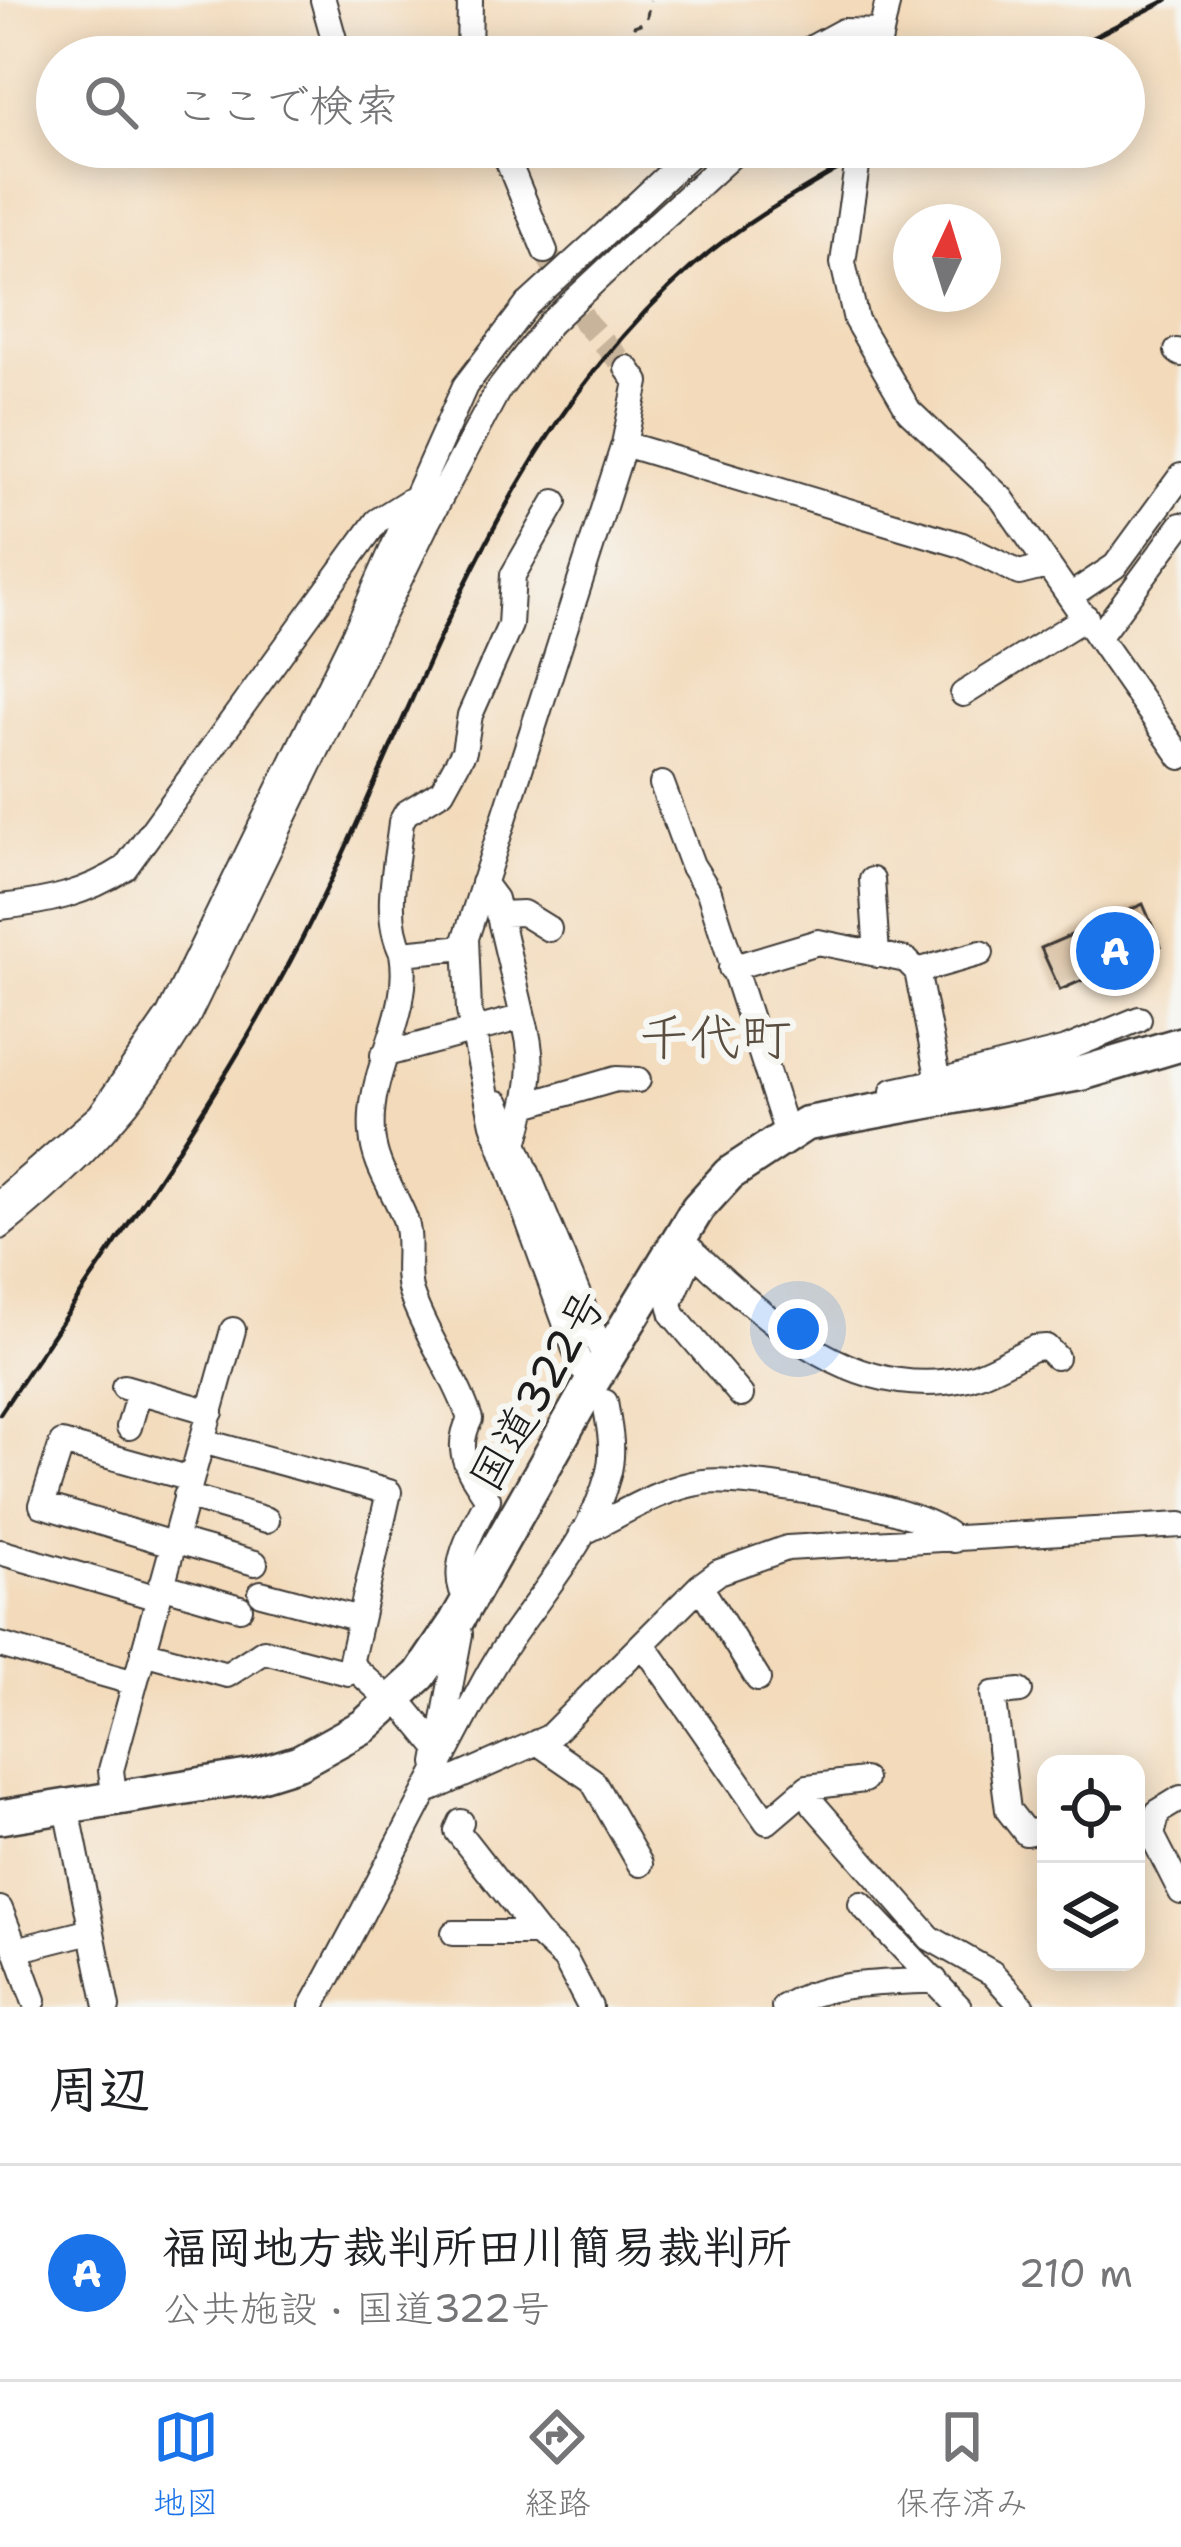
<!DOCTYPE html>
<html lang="ja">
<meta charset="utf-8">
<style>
:root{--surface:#fff;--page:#f6f6f6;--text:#202124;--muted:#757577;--line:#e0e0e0;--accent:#1a73e8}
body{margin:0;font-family:"Shantell Sans","Klee One",sans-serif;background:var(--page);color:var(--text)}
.controls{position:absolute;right:36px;bottom:36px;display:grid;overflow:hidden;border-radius:24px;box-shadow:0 6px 30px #0003}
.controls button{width:108px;height:108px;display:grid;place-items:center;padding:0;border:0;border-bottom:3px solid var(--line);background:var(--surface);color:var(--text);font:60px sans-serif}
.compass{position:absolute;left:893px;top:204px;width:108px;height:108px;border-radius:50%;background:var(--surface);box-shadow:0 6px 30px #0003;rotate:4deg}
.you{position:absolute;left:798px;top:1329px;width:42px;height:42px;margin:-30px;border:9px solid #fff;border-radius:50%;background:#1a73e8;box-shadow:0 0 0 18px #1a73e833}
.badge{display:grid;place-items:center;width:78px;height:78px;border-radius:50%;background:var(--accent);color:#fff;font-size:39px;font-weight:700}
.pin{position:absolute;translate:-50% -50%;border:6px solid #fff;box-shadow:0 3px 12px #0006}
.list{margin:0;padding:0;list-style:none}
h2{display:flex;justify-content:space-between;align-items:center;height:156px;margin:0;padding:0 48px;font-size:51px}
h2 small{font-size:39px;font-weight:400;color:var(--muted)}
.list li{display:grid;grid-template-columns:78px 1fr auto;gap:36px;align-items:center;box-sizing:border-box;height:216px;padding:0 48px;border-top:3px solid var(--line)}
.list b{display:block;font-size:45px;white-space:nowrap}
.list p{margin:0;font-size:39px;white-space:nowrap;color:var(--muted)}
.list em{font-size:39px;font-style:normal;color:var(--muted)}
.icon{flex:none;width:66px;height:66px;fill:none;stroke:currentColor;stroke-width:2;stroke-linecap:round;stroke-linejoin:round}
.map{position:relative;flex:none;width:1181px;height:2007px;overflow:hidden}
.search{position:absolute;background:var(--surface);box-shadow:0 6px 30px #0003;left:36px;right:36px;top:36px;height:132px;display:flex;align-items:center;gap:30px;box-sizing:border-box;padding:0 42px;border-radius:66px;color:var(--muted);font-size:45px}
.sheet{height:372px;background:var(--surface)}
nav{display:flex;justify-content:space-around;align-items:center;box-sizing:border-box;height:168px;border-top:3px solid var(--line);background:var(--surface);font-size:33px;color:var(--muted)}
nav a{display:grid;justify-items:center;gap:6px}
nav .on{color:var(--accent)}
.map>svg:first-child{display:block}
.building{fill:#cdab83}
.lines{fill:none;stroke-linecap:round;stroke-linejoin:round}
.minor-tunnel{stroke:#c8b49a;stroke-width:24;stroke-dasharray:24 12;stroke-linecap:butt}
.minor-casing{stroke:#3c3834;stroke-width:28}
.highway-casing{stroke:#3c3834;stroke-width:38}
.path{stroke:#3c3834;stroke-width:3;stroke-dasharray:9 9;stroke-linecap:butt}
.minor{stroke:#fff;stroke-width:24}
.highway{stroke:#fff;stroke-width:33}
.rail{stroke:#1c1c1c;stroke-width:4.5}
.minor-bridge-casing{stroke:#3c3834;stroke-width:28;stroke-linecap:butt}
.minor-bridge{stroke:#fff;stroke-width:24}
.labels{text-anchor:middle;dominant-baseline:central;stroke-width:12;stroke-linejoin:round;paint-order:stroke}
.street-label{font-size:45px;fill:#1c1c1c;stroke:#f6f6f2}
.quarter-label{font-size:51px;fill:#5a4e40;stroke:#f6f6f2}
</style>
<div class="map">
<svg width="1181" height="2007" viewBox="0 0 1181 2007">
<rect width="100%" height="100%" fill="#f6f6f2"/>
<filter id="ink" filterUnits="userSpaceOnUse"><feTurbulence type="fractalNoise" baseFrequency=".00833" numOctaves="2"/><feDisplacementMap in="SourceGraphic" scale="24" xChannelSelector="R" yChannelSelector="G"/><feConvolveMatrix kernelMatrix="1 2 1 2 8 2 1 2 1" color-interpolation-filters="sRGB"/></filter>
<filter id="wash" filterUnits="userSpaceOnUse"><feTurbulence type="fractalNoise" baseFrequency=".004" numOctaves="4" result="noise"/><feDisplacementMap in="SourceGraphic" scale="48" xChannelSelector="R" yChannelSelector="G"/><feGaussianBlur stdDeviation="2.7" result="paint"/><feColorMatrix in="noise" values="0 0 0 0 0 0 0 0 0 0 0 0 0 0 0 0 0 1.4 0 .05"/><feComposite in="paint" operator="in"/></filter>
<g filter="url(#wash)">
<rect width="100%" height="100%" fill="#f3daba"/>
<g id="blocks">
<path class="building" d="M1143 904 1161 946 1060 990 1041 948Z"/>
</g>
</g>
<g filter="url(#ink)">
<use href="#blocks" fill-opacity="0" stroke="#3c3834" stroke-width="3"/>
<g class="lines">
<path class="minor-tunnel" d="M545 251 586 323 627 368"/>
<g class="minor-casing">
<path id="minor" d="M323 0 339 57
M469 57 470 0
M795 57 843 31 881 32
M849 57 881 32
M876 57 888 0
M371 147H402
M502 147 545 251
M851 206 843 263 856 320 909 411 1002 499 1181 757
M607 232 698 147
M628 250 741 147
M1177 351 1181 354
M624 444 962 545 1019 573 1047 566
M1070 596 1115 566 1181 476
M1100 635 1181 525
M963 694 1086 617
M662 784 692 865 709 892 787 1134
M872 880 877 955
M483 883 495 899 523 1017
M0 907C47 902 85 894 125 868L377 521 417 496
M498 914 523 913 549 929
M465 947 402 953C413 1017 367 1069 372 1133 374 1166 394 1190 405 1219 413 1242 404 1270 411 1293 426 1337 455 1374 470 1419 453 1452 469 1470 488 1499 474 1527 445 1572 468 1601
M402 953C382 914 397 864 401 822L406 813 442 791 464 751 470 715 510 625 513 575 555 502
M731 968 818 942 906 960 917 971 981 953
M383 1055 523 1017C537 1063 530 1092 517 1137
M939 1081 1066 1049 1139 1019
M498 1103 605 1359
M896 1104 893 1091 939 1081 917 971
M526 1105 616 1079 638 1080
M0 1202 100 1115 169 1015 355 633 465 386 527 305
M0 1227C77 1165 136 1103 187 1018L428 521 497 392 550 323
M679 1239C757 1310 848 1406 967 1378 989 1373 1013 1357 1034 1348L1046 1347 1056 1357
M693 1251 670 1303 673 1315 741 1395
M582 1369 493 1124 469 1011 466 938 624 444 637 382 627 368
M124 1387 211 1412
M129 1427 139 1392
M202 1441 233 1330
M186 1496 267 1520
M582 1533C618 1516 663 1487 703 1482 743 1476 933 1508 954 1540
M173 1540 255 1563
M172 1544 42 1505 62 1443 191 1479
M0 1552 158 1598
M161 1585 240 1608
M700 1586 758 1679
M261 1593 360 1619
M643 1644 767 1822 808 1787
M0 1645 135 1683
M143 1652 227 1675 264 1651 348 1673 350 1664
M1020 1691 993 1694 1008 1810 1026 1833 1046 1829
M396 1697 438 1748
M537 1742 592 1780 640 1864
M436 1763 460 1634 456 1622
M864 1780 808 1787 814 1805 930 1938 992 1973 1023 2007
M432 1789 549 1737 700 1586 719 1572 787 1548 1181 1525
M1181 1798 1158 1812 1152 1835 1181 1892
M115 1802 111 1770 202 1441 389 1492 350 1664 391 1701
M67 1808 107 2007
M461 1822 457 1831 537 1933
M861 1904 959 2007
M0 1909 16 1950
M454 1933H537L565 1959 590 2007
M34 2000 16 1950 91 1931
M312 2007C371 1899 426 1789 485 1680 521 1612 588 1551 608 1475 615 1451 609 1425 605 1402
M784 2007C829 1980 884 1984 935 1980"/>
</g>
<g class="highway-casing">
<path id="highway" d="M0 1817 254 1776 299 1762 364 1726 420 1675 456 1622 592 1382 698 1208 729 1174 805 1124 1083 1073 1181 1044"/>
</g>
<path class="path" d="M630 57 622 40 634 26 646 22 650 0"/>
<use href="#minor" class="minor"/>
<use href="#highway" class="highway"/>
<path class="rail" d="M1054 57 1167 0
M0 1414C96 1268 201 1126 284 973 413 735 483 448 694 265 748 218 815 183 876 147"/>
<g class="minor-bridge-casing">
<path id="minor-bridge" d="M851 206 860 147
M527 305 607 232
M550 323 628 250"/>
</g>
<use href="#minor-bridge" class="minor-bridge"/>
</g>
</g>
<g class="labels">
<g class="street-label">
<text transform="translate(537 1390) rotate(-60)">国道322号</text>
</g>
<g class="quarter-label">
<text x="715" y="1037">千代町</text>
</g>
</g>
</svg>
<div class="controls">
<button><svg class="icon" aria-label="locate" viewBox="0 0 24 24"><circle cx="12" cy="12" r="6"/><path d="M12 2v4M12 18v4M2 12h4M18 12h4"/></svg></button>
<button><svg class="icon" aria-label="layers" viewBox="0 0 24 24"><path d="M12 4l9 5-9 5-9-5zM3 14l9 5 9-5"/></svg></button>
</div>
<svg class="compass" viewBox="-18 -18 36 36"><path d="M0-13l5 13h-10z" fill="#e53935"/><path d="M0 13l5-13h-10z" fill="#757577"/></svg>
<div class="you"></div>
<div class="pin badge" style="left:1115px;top:951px">A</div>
<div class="search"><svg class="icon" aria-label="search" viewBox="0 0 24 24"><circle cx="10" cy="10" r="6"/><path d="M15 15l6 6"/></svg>ここで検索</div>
</div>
<section class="sheet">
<h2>周辺<small></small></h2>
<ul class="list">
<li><span class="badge">A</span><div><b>福岡地方裁判所田川簡易裁判所</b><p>公共施設 · 国道322号</p></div><em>210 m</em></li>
</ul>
</section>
<nav>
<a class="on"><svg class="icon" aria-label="map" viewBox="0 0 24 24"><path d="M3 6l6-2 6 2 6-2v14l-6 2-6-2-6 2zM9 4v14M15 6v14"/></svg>地図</a>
<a><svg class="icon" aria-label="directions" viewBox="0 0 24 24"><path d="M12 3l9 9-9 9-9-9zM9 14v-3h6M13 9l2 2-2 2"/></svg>経路</a>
<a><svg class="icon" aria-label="saved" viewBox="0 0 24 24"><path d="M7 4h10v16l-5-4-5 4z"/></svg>保存済み</a>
</nav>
